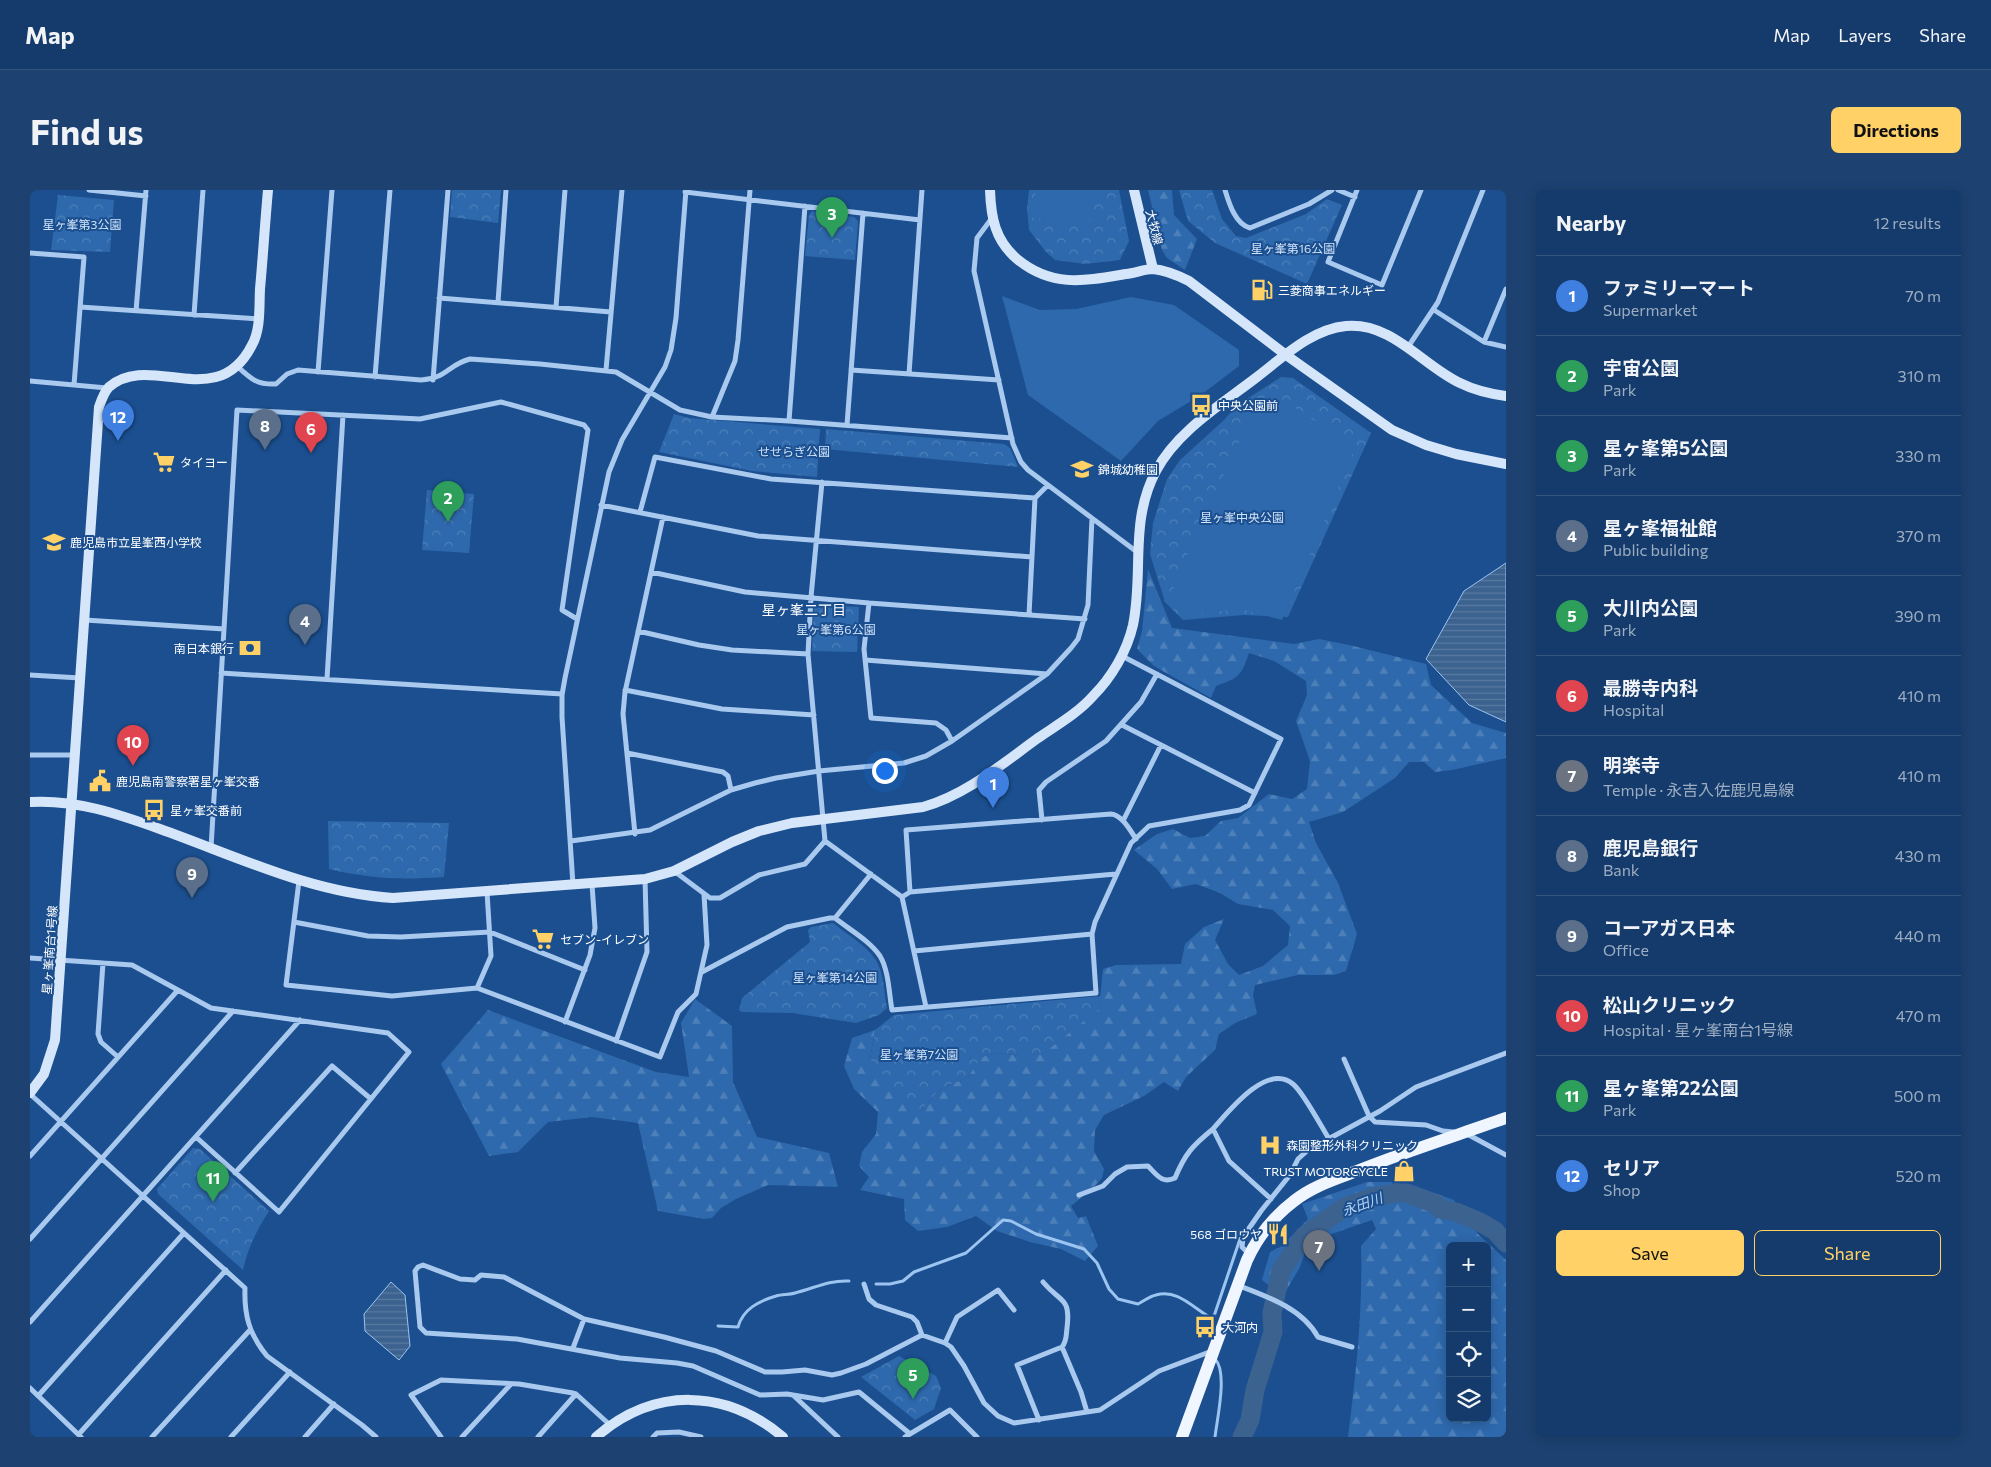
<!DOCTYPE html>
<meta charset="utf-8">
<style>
:root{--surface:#143b6b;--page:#1d4271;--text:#f1f3f6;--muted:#9dadc1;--line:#33557e;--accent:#ffd166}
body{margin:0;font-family:Commissioner,"Noto Sans JP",sans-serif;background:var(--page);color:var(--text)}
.controls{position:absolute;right:15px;bottom:15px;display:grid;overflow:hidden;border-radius:8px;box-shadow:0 2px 12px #0003}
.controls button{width:45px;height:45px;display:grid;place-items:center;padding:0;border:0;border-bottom:1px solid var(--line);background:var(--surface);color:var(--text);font:25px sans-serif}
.you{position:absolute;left:854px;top:580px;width:18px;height:18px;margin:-12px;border:4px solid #fff;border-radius:50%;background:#1a73e8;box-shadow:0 0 0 8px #1a73e833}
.badge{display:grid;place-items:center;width:32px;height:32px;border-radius:50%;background:var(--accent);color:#fff;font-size:16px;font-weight:700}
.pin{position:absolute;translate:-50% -41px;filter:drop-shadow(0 1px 2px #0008)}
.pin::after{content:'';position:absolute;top:26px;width:18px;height:15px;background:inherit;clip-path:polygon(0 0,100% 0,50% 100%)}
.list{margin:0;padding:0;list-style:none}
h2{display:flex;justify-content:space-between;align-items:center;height:65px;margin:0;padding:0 20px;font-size:21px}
h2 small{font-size:16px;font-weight:400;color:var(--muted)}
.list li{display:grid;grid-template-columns:32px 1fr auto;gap:15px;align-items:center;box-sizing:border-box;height:80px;padding:0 20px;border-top:1px solid var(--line)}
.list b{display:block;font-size:19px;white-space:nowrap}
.list p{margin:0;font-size:16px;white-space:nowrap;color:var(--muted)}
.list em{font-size:16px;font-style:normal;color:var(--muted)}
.actions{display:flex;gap:10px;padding:15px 20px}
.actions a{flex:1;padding:11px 0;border:1px solid var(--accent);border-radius:8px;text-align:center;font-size:18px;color:var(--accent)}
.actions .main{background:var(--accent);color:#111}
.icon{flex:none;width:28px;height:28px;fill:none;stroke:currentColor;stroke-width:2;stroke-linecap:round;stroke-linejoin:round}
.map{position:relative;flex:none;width:1476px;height:1247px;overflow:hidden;border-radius:8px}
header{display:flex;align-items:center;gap:30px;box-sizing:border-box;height:70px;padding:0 25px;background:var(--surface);border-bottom:1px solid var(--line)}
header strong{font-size:24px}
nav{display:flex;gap:28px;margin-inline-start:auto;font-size:18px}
.intro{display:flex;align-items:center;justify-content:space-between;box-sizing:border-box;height:120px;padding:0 30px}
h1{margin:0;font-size:35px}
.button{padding:12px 22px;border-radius:8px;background:var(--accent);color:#111;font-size:18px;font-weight:700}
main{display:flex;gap:30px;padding:0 30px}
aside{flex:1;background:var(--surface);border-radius:8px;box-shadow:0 2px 12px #0003}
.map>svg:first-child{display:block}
.forest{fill:url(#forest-firs);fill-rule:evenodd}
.park{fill:url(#park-crowns)}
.garden{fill:#2e69ad}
.water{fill:url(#water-rules);stroke:#9cc4f0}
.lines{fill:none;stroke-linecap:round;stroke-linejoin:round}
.stream{stroke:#9cc4f0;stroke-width:3}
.river{stroke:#3c6290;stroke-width:19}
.street{stroke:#a9c9ee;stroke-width:5}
.secondary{stroke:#d6e6fa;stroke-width:10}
.primary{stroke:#f0f6ff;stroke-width:12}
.labels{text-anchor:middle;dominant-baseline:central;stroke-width:4;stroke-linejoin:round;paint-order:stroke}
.park-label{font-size:12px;fill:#cfe3fa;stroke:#1b4f8f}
.street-label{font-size:12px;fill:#fff;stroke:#1b4f8f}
.poi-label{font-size:12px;fill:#fff;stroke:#1b4f8f;text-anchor:start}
.neighbourhood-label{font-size:14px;fill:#fff;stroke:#1b4f8f}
.water-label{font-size:14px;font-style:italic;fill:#b5d3f5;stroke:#1b4f8f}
</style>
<header>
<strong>Map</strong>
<nav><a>Map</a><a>Layers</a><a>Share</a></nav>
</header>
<div class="intro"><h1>Find us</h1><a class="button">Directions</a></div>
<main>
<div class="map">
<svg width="1476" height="1247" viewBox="0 0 1476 1247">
<defs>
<pattern id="forest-firs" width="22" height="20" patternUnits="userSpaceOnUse" patternTransform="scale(1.25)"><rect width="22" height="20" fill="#2e69ad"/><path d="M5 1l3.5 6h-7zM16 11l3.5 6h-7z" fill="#4d80b9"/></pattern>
<pattern id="park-crowns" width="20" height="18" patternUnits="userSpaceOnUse" patternTransform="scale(1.25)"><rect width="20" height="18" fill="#2e69ad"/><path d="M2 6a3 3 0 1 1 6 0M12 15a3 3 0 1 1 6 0" fill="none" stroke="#4d80b9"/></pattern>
<pattern id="water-rules" width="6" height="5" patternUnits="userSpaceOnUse" patternTransform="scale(1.25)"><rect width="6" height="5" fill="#3c6290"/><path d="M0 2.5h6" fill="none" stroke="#597aa1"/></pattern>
</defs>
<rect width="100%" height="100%" fill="#1b4f8f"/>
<path class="forest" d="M1118 0H1142L1144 25 1167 49 1155 80 1137 68 1132 60Z
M1118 379 1142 438 1264 454 1289 449 1319 455 1396 474 1401 495 1442 533 1476 543V568L1422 580 1405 582 1394 572H1379L1365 588 1313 622 1279 632 1286 653 1308 693 1327 744 1316 781 1304 785H1268L1225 795 1223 805 1227 824 1205 833 1189 844 1185 860 1156 887 1148 901 1134 892 1114 906 1074 925 1065 940 1064 961 1074 979 1072 988 1062 999 1041 1016 1048 1028 1056 1026 1068 1056 1055 1071 1031 1059 1000 1052 967 1041 946 1026 917 1037 888 1041 875 1030 874 1009 830 1000 839 987 829 976 832 962 846 944 848 922 824 899 814 876 822 848 845 840 840 869 890 921 910 899 938 887 950 867 969 863 989 866 1069 819 1073 779 1086 775 1151 774 1155 754 1174 737 1194 729 1185 750 1198 774 1209 785 1233 776 1258 755 1260 736 1243 720 1208 714 1190 703 1166 694 1142 699 1127 679 1104 660 1127 644 1143 639 1160 648 1175 646 1191 631 1208 628 1239 604 1262 609 1277 599 1280 571 1266 531 1277 505 1276 491 1244 471 1219 463C1211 487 1208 488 1186 496L1181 508 1124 476 1107 459 1112 441Z
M665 809 702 836 703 892 727 947 799 963 808 997 738 995 706 1009 691 1018 682 1028 674 1029 628 1021 608 933 562 927 518 932 488 962 459 966 411 874 458 820 626 882 659 887 651 833Z
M1337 992H1374L1424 1010 1448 1044 1476 1070V1247H1318C1326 1184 1333 1120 1331 1056L1346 1039 1342 1030 1293 1047 1275 1062 1270 1077 1256 1101H1246L1232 1090 1240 1062 1252 1056 1278 1029 1272 1014ZM1420 1056H1457V1228H1420Z"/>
<path class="park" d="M422 0H471L468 33 420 27Z
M999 0H1089L1099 51 1090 70 1055 74 1025 70 1016 62 999 40 997 19Z
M1149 0H1182L1192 29 1206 46 1216 48 1276 24 1297 9 1312 15 1277 94 1185 53 1158 31Z
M28 5 84 10 80 62 21 60Z
M782 21 824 27 828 31 825 70 775 66 779 25Z
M1251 187 1263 188 1341 243 1258 427 1214 425 1153 430 1135 412 1120 364 1123 333 1137 289 1150 270 1194 230 1206 216Z
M644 224 659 228 790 239 787 287 722 281 629 262Z
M796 239 974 254 980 258 988 277 795 259Z
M397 300 444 304 439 363 392 360Z
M784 415 829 417 827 462 782 461Z
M298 631 419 633 414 687C370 690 342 689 299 679Z
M803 733C816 744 835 754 845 769 854 781 854 803 857 818L849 825 826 833 762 823 712 822 709 820 712 808 780 752 778 740 781 737Z
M1071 806 1069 819 1013 864 989 866 969 863 951 867 938 887 910 899 890 921 878 914 840 869 845 840 864 825Z
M163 958 170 959 239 1021C227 1040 218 1057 213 1080L128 1004 127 999Z
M869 1166 906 1186 911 1198 904 1219 885 1230 831 1187Z"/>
<path class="garden" d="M1006 0H1064L1059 35 1002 28Z
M972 106 1010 120 1046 119 1101 107 1144 115 1209 160V176L1171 205 1128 231 1091 271 998 205Z
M1243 203 1325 258 1252 430 1211 419 1153 425 1143 395 1224 220Z
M736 255 774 259 772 276 734 272Z"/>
<path class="water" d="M1476 373V532L1439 515 1396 469 1434 401Z
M361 1092 375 1105 380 1156 369 1170 335 1141 334 1124Z"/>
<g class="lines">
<path class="stream" d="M846 1094H860L873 1091 884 1082 936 1063 973 1030 981 1031 1006 1044 1054 1059 1067 1073 1079 1099 1088 1109 1108 1114C1114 1111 1120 1106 1126 1105 1148 1098 1165 1120 1183 1129
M688 1136 708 1137C713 1119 729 1111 746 1106 752 1104 759 1105 765 1103 785 1098 798 1090 819 1091
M1180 1138 1211 1046
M1185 1247C1187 1229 1198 1182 1185 1169"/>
<path class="river" d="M1212 1247 1220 1230 1225 1200 1243 1142 1242 1123 1251 1081 1274 1046 1315 1017 1344 1007 1373 1002 1406 1014 1410 1019 1426 1022 1450 1032 1465 1041 1476 1053"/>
<path class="street" d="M59 0 116 6
M1195 0C1199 13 1205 34 1220 38L1279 14 1302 0
M1308 0 1325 7
M1327 0 1298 72 1352 95 1391 0
M655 2 890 30
M962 28 947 48 944 81 983 254 991 272 998 280 1107 362
M0 63 54 67 44 195
M409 108 581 122
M468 112 476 0
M50 117 228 129
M526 117 535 0
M1404 120 1454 152 1476 157
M106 121 116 0
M164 125 173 0
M1454 152 1476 99
M1378 157 1408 112 1453 0
M207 176C221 189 227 195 246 194L257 184 268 180 391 190C416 189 419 174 440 169L510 174 586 182 650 220 682 227 759 231 982 248
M576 180 592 0
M821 180 969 190
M288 182 302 0
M879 184 892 0
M345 187 360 0
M403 190 418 0
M0 191 77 198
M682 227 705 171 708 150 720 0
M759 231 775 16
M817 235 833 23
M571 315 728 346 1002 367
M610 322 625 267 741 289 1005 308
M621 382 715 402 839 413 1055 429
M839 413 834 459 841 528 906 533 916 540 922 551
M999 425 1005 308 1018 295
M55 430 194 439
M608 441 669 455 702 460 778 464
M835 470 1017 484
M191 483 532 504
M0 485 50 488
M297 489 313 225
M595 500 692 519 784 525
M1092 535 1225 603
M597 563 693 582 698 586 701 600
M0 565H44
M1012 630 1009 600 1016 592 1076 551 1111 512 1127 484
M1093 631 1131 555
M605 644 593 524 595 502 633 327
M541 651 620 640 701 600 725 593 746 588 789 581 874 573 896 566 922 551 1017 484 1041 458 1048 449 1058 415 1062 328
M795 651 872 707 896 817
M181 658 207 220 390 229 471 212 554 235 558 240 532 420 547 429
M644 681 680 708H690L729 685 775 674 795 651 778 464 781 407 792 292
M269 691 256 795 362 806 447 798 630 867 648 822 666 804 677 755 674 704
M543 695 532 527V505L535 488 579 282 592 250 635 177 641 160 646 128 656 0
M880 702 876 640 1081 624C1092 625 1100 640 1106 649
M872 707 880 702 1086 684
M805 728 841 684
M264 732 338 746 371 747 460 742 555 780
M884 761 1062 744
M0 768 102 775 181 818 358 843 379 862 249 1022 166 947
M73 773 68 844 71 852 88 867
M672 782 757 737 800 728H805C820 740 840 751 850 766 859 781 859 804 862 820L1066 803 1062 744 1065 732 1101 653 1119 636 1210 620 1219 615 1251 549 1092 466
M447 798 461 766 457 702
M535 832 560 765 565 738 562 694
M586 851 617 762 615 689
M1314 869 1339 926 1345 932 1396 935 1413 941 1424 942
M0 904 215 1098C214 1125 219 1144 237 1166L332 1235 346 1247
M1183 939C1198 922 1237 872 1263 894 1273 902 1291 936 1299 949
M1437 944 1476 965
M0 966 148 800
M205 983 302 876 341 909
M1049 1005 1073 996 1085 984 1097 977 1118 976C1127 985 1132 994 1145 988 1155 964 1162 956 1183 939L1199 971 1241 1009
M0 1049 203 821
M1219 1064 1212 1057 1213 1047 1231 1021 1260 985 1268 969 1278 960 1350 921 1386 897 1476 863
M1013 1092C1030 1113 1041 1106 1037 1138 1036 1145 1037 1151 1032 1157
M834 1094 839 1109 846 1115 882 1127 887 1132 892 1145
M1207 1095C1236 1106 1272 1118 1288 1147L1322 1157
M0 1132 270 830
M915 1153 927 1127 968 1100 984 1120
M543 1158 554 1129
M0 1198 51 1247
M8 1206 154 1043
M764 1206 808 1247
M1009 1230 987 1175 1032 1157 1051 1202 1057 1222
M879 1243 829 1202 793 1210 757 1204 730 1205 663 1176 647 1173 590 1168 487 1149 396 1143 390 1137 385 1081 388 1077 393 1075 430 1089 445 1090 451 1085 474 1087 554 1129 634 1147 686 1161 735 1182H752L775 1180 802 1185 811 1183 836 1174 892 1145 915 1153 921 1157 934 1176 954 1213 968 1226 984 1233 1070 1220 1129 1181 1182 1161
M49 1244 196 1080
M122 1247 220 1140
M201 1247 260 1182
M275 1247 304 1214
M411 1247 381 1205 411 1190 489 1194 543 1203 546 1204 580 1235
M432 1247 481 1194
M508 1247 546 1204
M623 1247 627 1243 649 1242 671 1247
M875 1247 920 1220 947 1247"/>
<path class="secondary" d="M960 0C961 28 965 50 987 69 1022 98 1055 91 1096 84 1105 83 1115 79 1123 79 1135 80 1149 86 1159 91L1256 165 1362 240 1396 255 1426 264 1476 274
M1104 0 1123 79
M0 612C45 609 88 624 130 639 206 666 281 703 363 708L615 689 644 681 702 652 729 641 762 633 893 617C936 605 972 574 1008 548 1027 535 1048 523 1063 506 1082 487 1097 461 1103 435 1114 382 1099 332 1126 281 1147 241 1192 214 1227 187 1253 167 1282 139 1316 136 1362 132 1392 175 1430 193 1444 200 1461 204 1476 206
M0 903 14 884 25 850 69 217C71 211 74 202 79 197 120 161 187 224 222 155 231 139 229 117 230 99 233 66 235 33 238 0
M566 1247C624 1197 695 1198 753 1247"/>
<path class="primary" d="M1152 1247 1217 1070C1228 1046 1243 1027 1264 1011 1284 995 1309 988 1332 979 1380 960 1428 945 1476 928"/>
</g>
<defs>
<g id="fuel-bare" transform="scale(1.725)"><path d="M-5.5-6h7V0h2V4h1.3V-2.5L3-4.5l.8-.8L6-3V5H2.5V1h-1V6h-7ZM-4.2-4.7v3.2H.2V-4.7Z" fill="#ffd166" stroke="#1b4f8f" stroke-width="2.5" paint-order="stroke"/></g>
<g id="bus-bare" transform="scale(1.725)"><path d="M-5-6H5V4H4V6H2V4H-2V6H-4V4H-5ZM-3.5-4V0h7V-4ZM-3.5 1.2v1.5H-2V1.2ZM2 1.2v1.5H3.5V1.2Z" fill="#ffd166" stroke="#1b4f8f" stroke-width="2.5" paint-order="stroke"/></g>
<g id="supermarket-bare" transform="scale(1.725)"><path d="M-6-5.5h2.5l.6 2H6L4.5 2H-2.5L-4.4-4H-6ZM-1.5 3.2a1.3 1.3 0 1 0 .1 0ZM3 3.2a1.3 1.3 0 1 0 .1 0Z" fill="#ffd166" stroke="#1b4f8f" stroke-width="2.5" paint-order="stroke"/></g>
<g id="school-bare" transform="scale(1.725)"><path d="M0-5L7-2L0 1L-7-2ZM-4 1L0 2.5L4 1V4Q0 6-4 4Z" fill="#ffd166" stroke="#1b4f8f" stroke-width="2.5" paint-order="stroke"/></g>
<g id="bank-bare" transform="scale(1.725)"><path d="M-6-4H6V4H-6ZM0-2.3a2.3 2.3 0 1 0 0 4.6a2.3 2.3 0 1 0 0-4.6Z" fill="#ffd166" stroke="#1b4f8f" stroke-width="2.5" paint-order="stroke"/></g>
<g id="civic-bare" transform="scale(1.725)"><path d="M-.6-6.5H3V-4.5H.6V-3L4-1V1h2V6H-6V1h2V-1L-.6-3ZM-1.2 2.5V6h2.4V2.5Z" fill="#ffd166" stroke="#1b4f8f" stroke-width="2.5" paint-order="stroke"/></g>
<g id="hospital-bare" transform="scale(1.725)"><path d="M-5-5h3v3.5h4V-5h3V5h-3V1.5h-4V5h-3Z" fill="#ffd166" stroke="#1b4f8f" stroke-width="2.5" paint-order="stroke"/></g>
<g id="shop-bare" transform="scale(1.725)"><path d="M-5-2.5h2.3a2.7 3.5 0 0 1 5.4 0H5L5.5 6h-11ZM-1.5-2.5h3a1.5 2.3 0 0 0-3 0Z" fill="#ffd166" stroke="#1b4f8f" stroke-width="2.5" paint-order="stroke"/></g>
<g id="restaurant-bare" transform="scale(1.725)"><path d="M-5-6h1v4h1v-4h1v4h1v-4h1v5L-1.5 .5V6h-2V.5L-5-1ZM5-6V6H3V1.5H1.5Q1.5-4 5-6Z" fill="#ffd166" stroke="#1b4f8f" stroke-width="2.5" paint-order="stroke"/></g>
</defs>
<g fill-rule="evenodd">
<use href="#fuel-bare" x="1232" y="100"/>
<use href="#bus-bare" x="1171" y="215"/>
<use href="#supermarket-bare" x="134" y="272"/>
<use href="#school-bare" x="1052" y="279"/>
<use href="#school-bare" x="24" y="352"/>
<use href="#bank-bare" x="220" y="458"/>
<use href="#civic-bare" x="70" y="591"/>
<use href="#bus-bare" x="124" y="620"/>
<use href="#supermarket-bare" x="513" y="749"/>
<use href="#hospital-bare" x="1240" y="955"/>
<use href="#shop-bare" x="1374" y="981"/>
<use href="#restaurant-bare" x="1248" y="1044"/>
<use href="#bus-bare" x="1175" y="1137"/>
</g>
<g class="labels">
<g class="park-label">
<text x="52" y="34">星ヶ峯第3公園</text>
<text x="1263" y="58">星ヶ峯第16公園</text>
<text x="764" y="261">せせらぎ公園</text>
<text x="1212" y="327">星ヶ峯中央公園</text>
<text x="806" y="439">星ヶ峯第6公園</text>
<text x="805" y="787">星ヶ峯第14公園</text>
<text x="889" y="864">星ヶ峯第7公園</text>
</g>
<g class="street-label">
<text transform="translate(1125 37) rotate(76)">大牧線</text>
<text transform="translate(19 760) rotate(-86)">星ヶ峯南台1号線</text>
</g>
<g class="poi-label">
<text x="1248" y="100">三菱商事エネルギー</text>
<text x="1188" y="215">中央公園前</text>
<text x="150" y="272">タイヨー</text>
<text x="1068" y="279">錦城幼稚園</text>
<text x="40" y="352">鹿児島市立星峯西小学校</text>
<text x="204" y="458" text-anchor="end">南日本銀行</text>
<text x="86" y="591">鹿児島南警察署星ヶ峯交番</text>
<text x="140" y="620">星ヶ峯交番前</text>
<text x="530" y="749">セブン-イレブン</text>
<text x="1256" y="955">森園整形外科クリニック</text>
<text x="1358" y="981" text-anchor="end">TRUST MOTORCYCLE</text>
<text x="1232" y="1044" text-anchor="end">568 ゴロウヤ</text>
<text x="1192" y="1137">大河内</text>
</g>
<g class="neighbourhood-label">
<text x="774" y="419">星ヶ峯二丁目</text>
</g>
<g class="water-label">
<text transform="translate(1332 1014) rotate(-20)">永田川</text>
</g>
</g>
</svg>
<div class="controls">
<button>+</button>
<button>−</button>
<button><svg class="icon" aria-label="locate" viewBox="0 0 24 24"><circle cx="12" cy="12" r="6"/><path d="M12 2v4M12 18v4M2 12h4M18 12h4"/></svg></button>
<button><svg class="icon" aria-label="layers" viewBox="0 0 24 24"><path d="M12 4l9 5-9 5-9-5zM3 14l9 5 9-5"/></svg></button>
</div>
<div class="you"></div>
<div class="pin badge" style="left:963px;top:618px;background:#3f7fe0">1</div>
<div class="pin badge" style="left:418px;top:332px;background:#2e9e5b">2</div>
<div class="pin badge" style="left:802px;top:48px;background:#2e9e5b">3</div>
<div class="pin badge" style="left:275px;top:455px;background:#5c6f8a">4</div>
<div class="pin badge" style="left:883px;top:1209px;background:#2e9e5b">5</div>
<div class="pin badge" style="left:281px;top:263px;background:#e0444e">6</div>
<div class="pin badge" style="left:1289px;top:1081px;background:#6b7280">7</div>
<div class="pin badge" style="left:235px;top:260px;background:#5c6f8a">8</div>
<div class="pin badge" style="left:162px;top:708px;background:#5c6f8a">9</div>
<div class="pin badge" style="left:103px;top:576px;background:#e0444e">10</div>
<div class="pin badge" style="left:183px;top:1012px;background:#2e9e5b">11</div>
<div class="pin badge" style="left:88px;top:251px;background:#3f7fe0">12</div>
</div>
<aside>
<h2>Nearby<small>12 results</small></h2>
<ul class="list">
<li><span class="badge" style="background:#3f7fe0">1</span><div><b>ファミリーマート</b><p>Supermarket</p></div><em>70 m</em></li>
<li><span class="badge" style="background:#2e9e5b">2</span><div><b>宇宙公園</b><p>Park</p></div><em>310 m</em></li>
<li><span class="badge" style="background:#2e9e5b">3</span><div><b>星ヶ峯第5公園</b><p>Park</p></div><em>330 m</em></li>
<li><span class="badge" style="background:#5c6f8a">4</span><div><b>星ヶ峯福祉館</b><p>Public building</p></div><em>370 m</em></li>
<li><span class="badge" style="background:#2e9e5b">5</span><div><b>大川内公園</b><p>Park</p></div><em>390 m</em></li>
<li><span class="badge" style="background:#e0444e">6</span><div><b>最勝寺内科</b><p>Hospital</p></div><em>410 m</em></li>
<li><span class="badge" style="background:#6b7280">7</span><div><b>明楽寺</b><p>Temple · 永吉入佐鹿児島線</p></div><em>410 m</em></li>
<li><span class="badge" style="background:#5c6f8a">8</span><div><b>鹿児島銀行</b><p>Bank</p></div><em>430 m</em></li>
<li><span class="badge" style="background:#5c6f8a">9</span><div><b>コーアガス日本</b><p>Office</p></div><em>440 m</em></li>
<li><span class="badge" style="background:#e0444e">10</span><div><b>松山クリニック</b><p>Hospital · 星ヶ峯南台1号線</p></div><em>470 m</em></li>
<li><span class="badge" style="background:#2e9e5b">11</span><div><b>星ヶ峯第22公園</b><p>Park</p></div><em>500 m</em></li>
<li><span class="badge" style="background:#3f7fe0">12</span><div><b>セリア</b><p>Shop</p></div><em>520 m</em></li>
</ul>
<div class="actions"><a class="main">Save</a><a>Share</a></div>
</aside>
</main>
